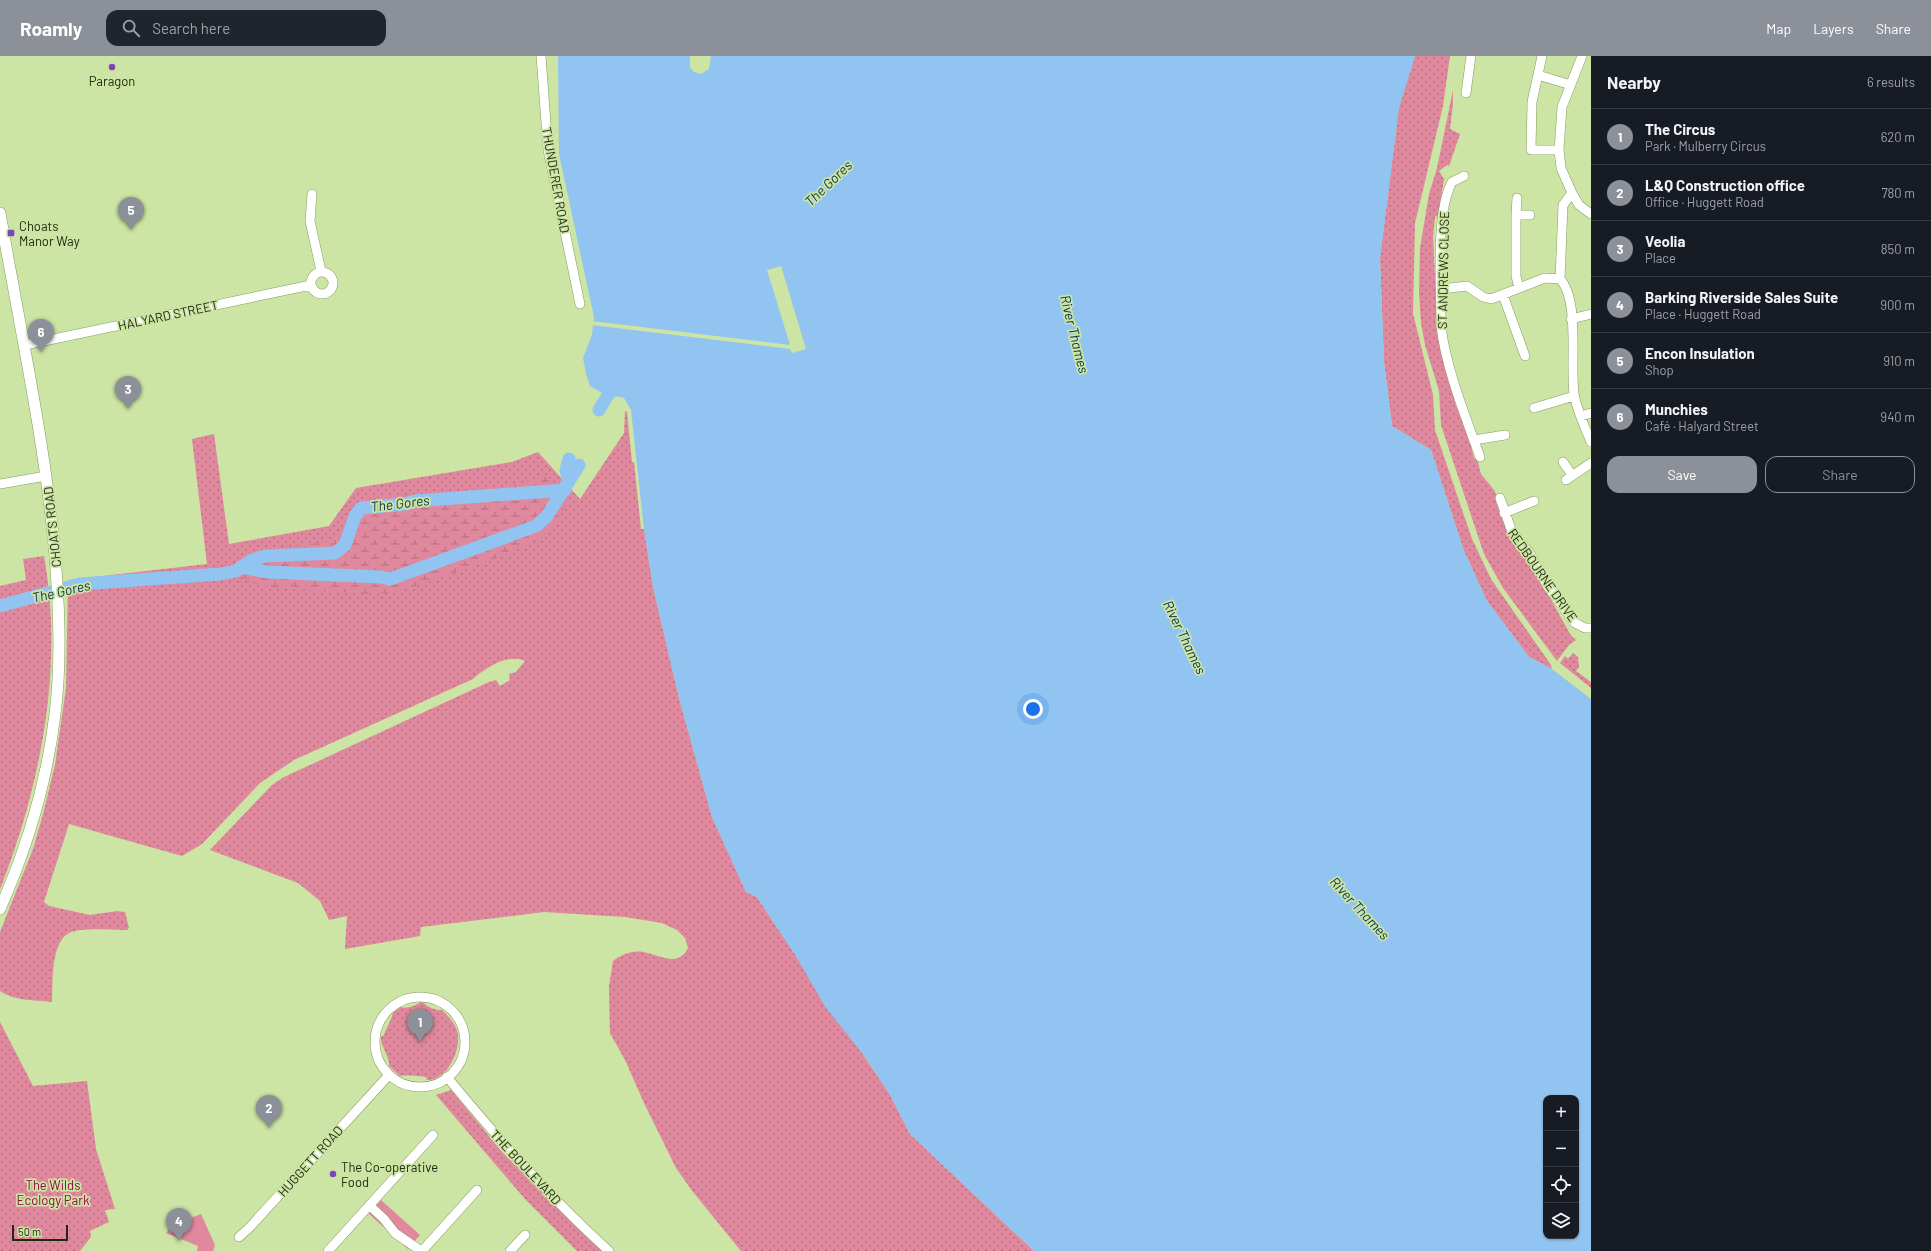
<!DOCTYPE html>
<meta charset="utf-8">
<style>
:root{--surface:#171b24;--page:#20242c;--text:#f1f3f6;--muted:#9ea1a6;--line:#363941;--accent:#8c9099}
body{margin:0;font-family:Barlow,sans-serif;background:var(--page);color:var(--text)}
.controls{position:absolute;right:12px;bottom:12px;display:grid;overflow:hidden;border-radius:8px;box-shadow:0 1px 3px #0004}
.controls button{width:36px;height:36px;display:grid;place-items:center;padding:0;border:0;border-bottom:1px solid var(--line);background:var(--surface);color:var(--text);font:20px sans-serif}
.scale{position:absolute;left:12px;bottom:10px;width:56px;box-sizing:border-box;padding-left:4px;border:2px solid #222b12;border-top:0;font-size:11px;line-height:14px;white-space:nowrap;color:#222b12;-webkit-text-stroke:3px #cce4a4;paint-order:stroke}
.you{position:absolute;left:1033px;top:653px;width:14px;height:14px;margin:-10px;border:3px solid #fff;border-radius:50%;background:#1a73e8;box-shadow:0 0 0 6px #1a73e833}
.badge{display:grid;place-items:center;width:26px;height:26px;border-radius:50%;background:var(--accent);color:#fff;font-size:13px;font-weight:700}
.pin{position:absolute;translate:-50% -33px;filter:drop-shadow(0 1px 2px #0008)}
.pin::after{content:'';position:absolute;top:21px;width:14px;height:12px;background:inherit;clip-path:polygon(0 0,100% 0,50% 100%)}
.list{margin:0;padding:0;list-style:none}
h2{display:flex;justify-content:space-between;align-items:center;height:52px;margin:0;padding:0 16px;font-size:17px}
h2 small{font-size:13px;font-weight:400;color:var(--muted)}
.list li{display:grid;grid-template-columns:26px 1fr auto;gap:12px;align-items:center;box-sizing:border-box;height:56px;padding:0 16px;border-top:1px solid var(--line)}
.list b{display:block;font-size:15px;white-space:nowrap}
.list p{margin:0;font-size:13px;white-space:nowrap;color:var(--muted)}
.list em{font-size:13px;font-style:normal;color:var(--muted)}
.actions{display:flex;gap:8px;padding:12px 16px}
.actions a{flex:1;padding:9px 0;border:1px solid var(--accent);border-radius:12px;text-align:center;font-size:14px;color:var(--accent)}
.actions .main{background:var(--accent);color:#fff}
.icon{flex:none;width:22px;height:22px;fill:none;stroke:currentColor;stroke-width:2;stroke-linecap:round;stroke-linejoin:round}
.map{position:relative;flex:none;width:1591px;height:1195px;overflow:hidden}
header{display:flex;align-items:center;gap:24px;box-sizing:border-box;height:56px;padding:0 20px;background:var(--accent);color:#fff}
header strong{font-size:19px}
nav{display:flex;gap:22px;margin-inline-start:auto;font-size:14px}
.search{width:280px;height:36px;background:var(--page);display:flex;align-items:center;gap:10px;box-sizing:border-box;padding:0 14px;border-radius:12px;color:var(--muted);font-size:15px}
main{display:flex}
aside{flex:1;background:var(--surface)}
.map>svg:first-child{display:block}
.grass{fill:url(#grass-dots)}
.wetland{fill:url(#wetland-marsh)}
.garden{fill:#e0889d}
.water{fill:#91c4f0;fill-rule:evenodd}
.pier{fill:#cce4a4}
.lines{fill:none;stroke-linecap:round;stroke-linejoin:round}
.river{stroke:#91c4f0;stroke-width:13}
.minor-casing{stroke:#869c60;stroke-width:10}
.tertiary-casing{stroke:#869c60;stroke-width:12}
.minor{stroke:#fff;stroke-width:9}
.tertiary{stroke:#fff;stroke-width:11}
.poi-dot{fill:#8043b9;stroke:#cce4a4;stroke-width:1.5}
.labels{text-anchor:middle;dominant-baseline:central;stroke-width:3.5;stroke-linejoin:round;paint-order:stroke}
.poi-label{font-size:13px;fill:#222b12;stroke:#cce4a4;text-anchor:start}
.street-label{font-size:13px;fill:#222b12;stroke:#cce4a4}
.park-label{font-size:13px;fill:#930b44;stroke:#cce4a4}
.water-label{font-size:14px;font-style:italic;fill:#0d3451;stroke:#cce4a4}
</style>
<header>
<strong>Roamly</strong>
<div class="search"><svg class="icon" aria-label="search" viewBox="0 0 24 24"><circle cx="10" cy="10" r="6"/><path d="M15 15l6 6"/></svg>Search here</div>
<nav><a>Map</a><a>Layers</a><a>Share</a></nav>
</header>
<main>
<div class="map">
<svg width="1591" height="1195" viewBox="0 0 1591 1195">
<defs>
<pattern id="grass-dots" width="8" height="8" patternUnits="userSpaceOnUse"><rect width="8" height="8" fill="#e0889d"/><path d="M2 2h.1M6 6h.1" fill="none" stroke="#b56f7f" stroke-width="1.8" stroke-linecap="round"/></pattern>
<pattern id="wetland-marsh" width="20" height="14" patternUnits="userSpaceOnUse"><rect width="20" height="14" fill="#e0889d"/><path d="M1 5h8M5 5V1M11 12h8M15 12V8" fill="none" stroke="#b56f7f"/></pattern>
</defs>
<rect width="100%" height="100%" fill="#cce4a4"/>
<path class="grass" d="M1415 0H1450L1443 50 1415 167 1413 257 1433 339 1435 374 1472 483 1491 523 1551 609 1552 613 1529 601 1487 545 1464 495 1431 394 1392 370 1384 306 1380 202 1399 51Z
M1453 34V48L1450 73 1460 78 1449 110 1447 109 1439 115 1444 123 1438 159 1435 161 1433 181 1438 281 1456 350 1468 376 1474 403H1477L1481 418 1494 434 1497 441 1495 443 1509 481 1529 504 1570 578 1576 584 1569 589 1557 605 1503 532 1484 498 1441 369 1439 335 1425 289 1421 267 1419 236 1420 192 1429 138 1437 112Z
M625 355 627 356 632 406H634L641 473H644L653 531 679 642 712 761 746 836 757 841 768 858 889 1037 910 1078 1034 1195H741L693 1136 676 1112 644 1047 626 1006 610 977 609 930 613 905C621 899 632 894 643 896 660 899 678 912 688 892L685 882 677 874 662 867 625 861 544 856 421 871 420 880 345 893 347 860 329 864 320 845 298 827 210 794 272 729 284 721 489 626 496 624 500 630 510 624 509 618 516 616 525 605C509 597 485 612 473 623L294 704 260 727 202 788 182 800 69 768 44 846 49 850 90 859 117 855 125 856 129 872 127 874C113 874 80 871 69 877 50 887 53 928 52 946 35 944 14 945 0 935V876L33 793 42 762 55 709 66 632 68 524 207 508 192 383 214 378 229 488 329 470 356 432 512 406 538 396 580 443 624 377Z
M44 500C64 611 41 729 0 833V530L26 524 23 503Z
M1573 597 1578 601 1579 611 1576 615 1591 626V632L1560 607 1565 600 1568 603Z
M420 946 424 947C427 951 437 955 442 954 448 960 454 966 457 974 462 991 450 1021 430 1024 424 1024 429 1023 425 1021 423 1020 402 1019 400 1020L389 1010C390 1000 380 990 381 981L384 979C386 971 392 964 393 956L401 951C406 953 416 950 420 946Z
M0 966 33 1030 87 1025 96 1093 115 1153 105 1154 109 1166 90 1175 91 1181 80 1195H0Z
M451 1034 503 1097 602 1195H577L525 1143 436 1039Z"/>
<path class="wetland" d="M541 418 565 434 568 444 558 465 539 483 510 497 405 534 376 538 270 532 246 523 236 515 238 509 251 498 335 484 346 471 361 443 493 433 530 425Z"/>
<path class="garden" d="M381 1144 420 1179 408 1193 369 1158Z
M201 1158 215 1189 213 1195H197L198 1190 166 1177 171 1170Z"/>
<path class="water" d="M558 0H1415L1399 52 1380 202 1384 306 1392 370 1431 394 1464 495 1487 545 1529 601 1552 613 1591 643V1195H1034L910 1078 889 1037 863 998 826 952 794 897 768 858 757 841 746 836 712 761 679 642 653 531 644 473 631 354 624 342 602 337 590 330 586 318 583 302 592 279 594 261 559 98ZM1546 1042H1576V1180H1546Z"/>
<path class="pier" d="M690 0H711L709 13 701 18 694 16 690 11Z
M781 210 806 293 792 297 790 293 591 269 592 265 790 289 767 214Z"/>
<g class="lines">
<path class="river" d="M599 354 608 339 620 327
M569 426 566 414 569 403
M241 511 267 516 381 521 390 523 396 521 536 470 547 460 579 409
M0 550 80 528 221 518 236 515 252 504 265 500 335 497 345 489 355 460 361 452 406 448 415 445 565 434"/>
<g class="minor-casing">
<path id="minor" d="M541 0 548 94 580 248
M1542 0 1532 46 1531 94H1559
M1582 0 1562 51 1559 94 1561 112 1572 137 1579 149 1591 158
M1538 19 1571 29
M1466 37 1471 0
M1464 120 1452 126C1435 157 1441 232 1441 269 1445 310 1466 362 1480 401
M312 138 310 165 321 215
M1516 159 1517 142
M311 227a11 11 0 1 1 22 0a11 11 0 1 1-22 0Z
M1560 223 1563 149 1572 137
M1519 232 1516 220V159H1530
M1441 233 1467 230 1483 241 1491 243 1545 222 1560 223C1580 244 1570 308 1574 337 1576 353 1585 371 1591 386
M1503 239 1525 300
M1571 263 1591 258
M25 289 311 229
M1534 352 1574 340
M1581 360 1591 357
M1474 384 1505 379
M1563 406 1572 419
M1566 424 1591 407
M0 428 46 420
M1500 442 1512 476 1529 496 1548 531 1575 567 1585 572H1591
M1504 457 1534 445
M375 986a45 45 0 1 1 90 0a45 45 0 1 1-90 0Z
M447 1021C498 1083 550 1142 609 1195
M369 1149 384 1163 395 1177 421 1195
M239 1181 249 1172 389 1019
M328 1195 433 1079
M422 1195 477 1134
M510 1195 525 1179"/>
</g>
<g class="tertiary-casing">
<path id="tertiary" d="M0 157C19 267 43 376 54 488 59 544 62 602 55 658 47 725 27 792 0 853"/>
</g>
<use href="#minor" class="minor"/>
<use href="#tertiary" class="tertiary"/>
</g>
<g class="poi-dot">
<circle cx="112" cy="11" r="4"/>
<rect x="7" y="173" width="8" height="8" rx="2"/>
<circle cx="333" cy="1118" r="4"/>
</g>
<g class="labels">
<g class="poi-label">
<text x="112" y="25" text-anchor="middle">Paragon</text>
<text x="19" y="170">Choats<tspan x="19" dy="15">Manor Way</tspan></text>
<text x="341" y="1111">The Co-operative<tspan x="341" dy="15">Food</tspan></text>
</g>
<g class="street-label">
<text transform="translate(556 124) rotate(80)">THUNDERER ROAD</text>
<text transform="translate(1443 214) rotate(-89)">ST ANDREWS CLOSE</text>
<text transform="translate(168 259) rotate(-12)">HALYARD STREET</text>
<text transform="translate(52 471) rotate(-96)">CHOATS ROAD</text>
<text transform="translate(1543 519) rotate(55)">REDBOURNE DRIVE</text>
<text transform="translate(310 1105) rotate(-48)">HUGGETT ROAD</text>
<text transform="translate(526 1111) rotate(47)">THE BOULEVARD</text>
</g>
<g class="park-label">
<text x="53" y="1129">The Wilds<tspan x="53" dy="15">Ecology Park</tspan></text>
</g>
<g class="water-label">
<text transform="translate(828 127) rotate(-44)">The Gores</text>
<text transform="translate(1075 278) rotate(76)">River Thames</text>
<text transform="translate(400 447) rotate(-7)">The Gores</text>
<text transform="translate(61 535) rotate(-13)">The Gores</text>
<text transform="translate(1185 581) rotate(64)">River Thames</text>
<text transform="translate(1360 852) rotate(47)">River Thames</text>
</g>
</g>
</svg>
<div class="controls">
<button>+</button>
<button>−</button>
<button><svg class="icon" aria-label="locate" viewBox="0 0 24 24"><circle cx="12" cy="12" r="6"/><path d="M12 2v4M12 18v4M2 12h4M18 12h4"/></svg></button>
<button><svg class="icon" aria-label="layers" viewBox="0 0 24 24"><path d="M12 4l9 5-9 5-9-5zM3 14l9 5 9-5"/></svg></button>
</div>
<div class="scale">50 m</div>
<div class="you"></div>
<div class="pin badge" style="left:420px;top:986px">1</div>
<div class="pin badge" style="left:269px;top:1072px">2</div>
<div class="pin badge" style="left:128px;top:353px">3</div>
<div class="pin badge" style="left:179px;top:1185px">4</div>
<div class="pin badge" style="left:131px;top:174px">5</div>
<div class="pin badge" style="left:41px;top:296px">6</div>
</div>
<aside>
<h2>Nearby<small>6 results</small></h2>
<ul class="list">
<li><span class="badge">1</span><div><b>The Circus</b><p>Park · Mulberry Circus</p></div><em>620 m</em></li>
<li><span class="badge">2</span><div><b>L&amp;Q Construction office</b><p>Office · Huggett Road</p></div><em>780 m</em></li>
<li><span class="badge">3</span><div><b>Veolia</b><p>Place</p></div><em>850 m</em></li>
<li><span class="badge">4</span><div><b>Barking Riverside Sales Suite</b><p>Place · Huggett Road</p></div><em>900 m</em></li>
<li><span class="badge">5</span><div><b>Encon Insulation</b><p>Shop</p></div><em>910 m</em></li>
<li><span class="badge">6</span><div><b>Munchies</b><p>Café · Halyard Street</p></div><em>940 m</em></li>
</ul>
<div class="actions"><a class="main">Save</a><a>Share</a></div>
</aside>
</main>
